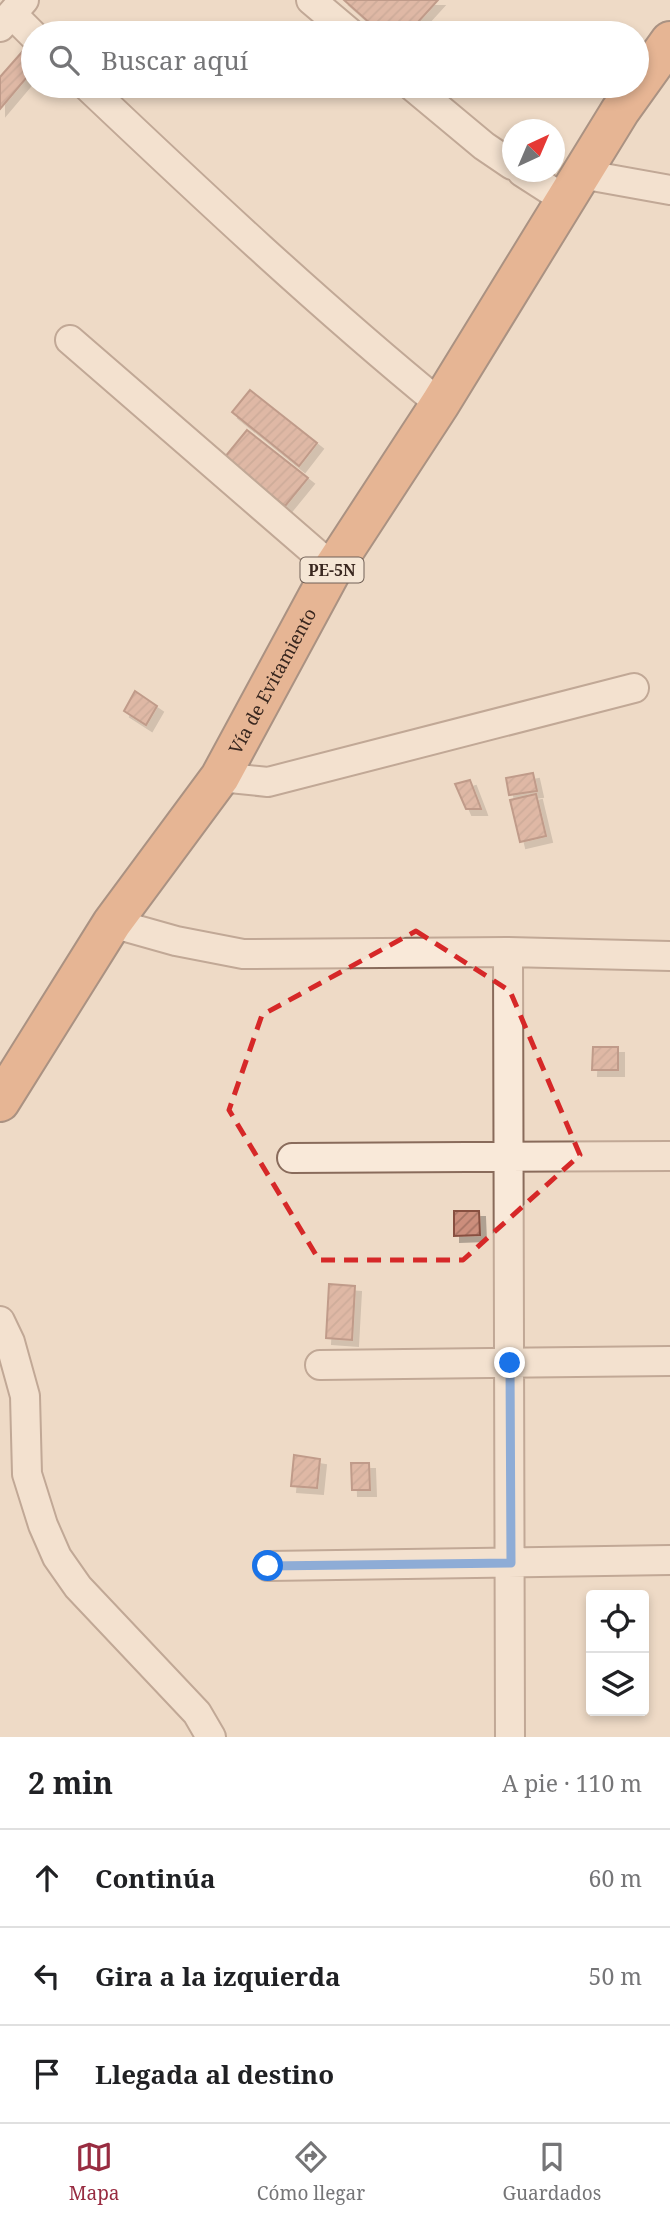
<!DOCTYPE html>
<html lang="es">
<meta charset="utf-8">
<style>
:root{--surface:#fff;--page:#f6f6f6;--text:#202124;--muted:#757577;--line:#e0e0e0;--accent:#982c41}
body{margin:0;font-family:"Noto Serif",serif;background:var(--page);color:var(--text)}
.controls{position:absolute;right:21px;bottom:21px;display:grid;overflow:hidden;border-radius:7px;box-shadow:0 4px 10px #0003}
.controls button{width:63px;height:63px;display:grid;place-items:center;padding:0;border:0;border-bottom:2px solid var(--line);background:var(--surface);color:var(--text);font:35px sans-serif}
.compass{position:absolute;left:502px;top:119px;width:63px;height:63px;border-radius:50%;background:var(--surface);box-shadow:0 4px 10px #0003;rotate:44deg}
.stop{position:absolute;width:21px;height:21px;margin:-16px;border:5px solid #1a73e8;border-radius:50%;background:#fff}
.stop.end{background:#1a73e8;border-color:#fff;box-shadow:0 2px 7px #0008}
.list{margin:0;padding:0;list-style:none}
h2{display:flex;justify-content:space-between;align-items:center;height:91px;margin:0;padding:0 28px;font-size:30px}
h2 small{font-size:23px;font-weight:400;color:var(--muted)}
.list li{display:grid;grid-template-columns:46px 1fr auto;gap:21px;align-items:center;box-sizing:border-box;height:98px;padding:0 28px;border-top:2px solid var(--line)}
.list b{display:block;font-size:26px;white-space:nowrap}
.list em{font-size:23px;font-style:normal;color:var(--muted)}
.icon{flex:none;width:38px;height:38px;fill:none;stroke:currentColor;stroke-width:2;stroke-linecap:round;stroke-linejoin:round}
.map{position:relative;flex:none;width:670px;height:1737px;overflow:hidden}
.search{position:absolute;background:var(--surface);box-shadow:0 4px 10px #0003;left:21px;right:21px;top:21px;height:77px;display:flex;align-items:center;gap:18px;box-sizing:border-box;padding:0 24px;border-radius:38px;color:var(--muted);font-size:26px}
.sheet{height:385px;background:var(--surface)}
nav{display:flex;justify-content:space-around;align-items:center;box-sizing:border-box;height:98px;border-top:2px solid var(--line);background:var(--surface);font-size:19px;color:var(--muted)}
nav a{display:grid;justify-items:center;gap:4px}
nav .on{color:var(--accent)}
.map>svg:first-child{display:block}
.building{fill:url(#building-hatch);stroke:#885041;stroke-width:2;filter:url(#shadow)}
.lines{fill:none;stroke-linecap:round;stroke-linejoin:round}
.minor-casing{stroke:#896b5b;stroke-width:32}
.highway-casing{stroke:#573a30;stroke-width:42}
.minor{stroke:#f9e9d9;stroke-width:28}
.highway{stroke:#dc8858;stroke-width:38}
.route{stroke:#1a73e8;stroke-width:9}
.marked{fill:none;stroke:#d62828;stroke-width:5;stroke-dasharray:14 9;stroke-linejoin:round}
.labels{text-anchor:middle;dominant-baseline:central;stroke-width:5;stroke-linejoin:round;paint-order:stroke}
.shield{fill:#f5e6d5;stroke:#716056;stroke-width:2}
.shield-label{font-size:16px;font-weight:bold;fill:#39271f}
.street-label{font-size:18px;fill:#39271f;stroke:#f5e6d5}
</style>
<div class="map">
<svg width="670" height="1737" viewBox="0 0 670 1737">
<defs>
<pattern id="building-hatch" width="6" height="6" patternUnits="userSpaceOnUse" patternTransform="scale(1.75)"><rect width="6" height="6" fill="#cc8e7c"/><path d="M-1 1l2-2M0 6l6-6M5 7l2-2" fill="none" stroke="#a77465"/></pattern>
<filter id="shadow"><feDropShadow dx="6" dy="6" stdDeviation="0" flood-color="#0004"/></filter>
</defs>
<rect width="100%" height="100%" fill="#eedac6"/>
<path class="building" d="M344 0H438L408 33H381Z
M22 52 33 61V70L0 109V77Z
M250 390 317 443 299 466 232 412Z
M247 430 308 478 285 506 224 458Z
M135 691 157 706 146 725 124 711Z
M533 773 537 791 509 795 506 778Z
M470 780 480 806 481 809H466L455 784Z
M536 794 546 836 520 842 510 800Z
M593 1047H618V1070H592Z
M454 1211H479L480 1235 454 1236Z
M329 1284 355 1286 352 1340 326 1338Z
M294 1455 320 1459 317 1488 291 1486Z
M351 1463H369L370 1490H352Z"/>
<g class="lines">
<g class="minor-casing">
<path id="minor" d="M311 0 350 33
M12 14 33 35
M0 27 24 0
M87 86C202 195 317 303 440 404
M412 86 484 146 512 165
M522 172 564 199
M581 174 670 190
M70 340 333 568
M220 777 268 782 634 688
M112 923 176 941 243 954 508 952 670 956
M508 952 510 1737
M292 1158 670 1156
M0 1321 10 1342 25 1396 27 1474 43 1525 57 1557 78 1587 197 1713 211 1737
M320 1365 670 1361
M268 1566 670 1560"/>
</g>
<g class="highway-casing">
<g id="highway">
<path id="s1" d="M0 1102 112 923 220 777 333 568 440 404 620 111 670 41"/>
</g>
</g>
<use href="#minor" class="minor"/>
<use href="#highway" class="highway"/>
</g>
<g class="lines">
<path class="route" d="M268 1566 511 1563 510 1363"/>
</g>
<path d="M0 0H670V1737H0ZM416 931 510 991 580 1155 463 1260H319L229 1110 262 1015Z" fill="#eedac6" fill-opacity=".55" fill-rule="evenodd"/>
<path class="marked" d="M416 931 510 991 580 1155 463 1260H319L229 1110 262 1015Z"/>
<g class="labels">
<rect class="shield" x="300.5" y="557.5" width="63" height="25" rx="5"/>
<g class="shield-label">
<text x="332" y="570">PE-5N</text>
</g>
<g class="street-label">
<text stroke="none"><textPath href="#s1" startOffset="502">Vía de Evitamiento</textPath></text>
</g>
</g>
</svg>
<div class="controls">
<button><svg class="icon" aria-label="locate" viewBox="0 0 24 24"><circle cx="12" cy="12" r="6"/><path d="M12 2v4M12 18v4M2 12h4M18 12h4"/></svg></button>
<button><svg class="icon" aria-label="layers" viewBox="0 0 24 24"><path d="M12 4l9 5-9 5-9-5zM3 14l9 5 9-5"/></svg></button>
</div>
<svg class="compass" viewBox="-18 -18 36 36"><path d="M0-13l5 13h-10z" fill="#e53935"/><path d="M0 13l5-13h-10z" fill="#757577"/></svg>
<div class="stop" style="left:268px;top:1566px"></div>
<div class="stop end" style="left:510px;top:1363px"></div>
<div class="search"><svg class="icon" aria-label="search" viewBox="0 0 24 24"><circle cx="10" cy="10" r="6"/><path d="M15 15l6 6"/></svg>Buscar aquí</div>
</div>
<section class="sheet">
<h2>2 min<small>A pie · 110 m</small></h2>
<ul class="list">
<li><svg class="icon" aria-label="ahead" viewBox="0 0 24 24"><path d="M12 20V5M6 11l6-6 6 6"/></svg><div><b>Continúa</b></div><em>60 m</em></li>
<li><svg class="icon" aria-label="left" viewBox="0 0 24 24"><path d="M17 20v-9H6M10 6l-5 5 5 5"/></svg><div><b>Gira a la izquierda</b></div><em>50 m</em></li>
<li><svg class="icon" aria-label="arrive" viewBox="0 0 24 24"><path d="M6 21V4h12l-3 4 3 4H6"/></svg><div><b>Llegada al destino</b></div></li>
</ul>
</section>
<nav>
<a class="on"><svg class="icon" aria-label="map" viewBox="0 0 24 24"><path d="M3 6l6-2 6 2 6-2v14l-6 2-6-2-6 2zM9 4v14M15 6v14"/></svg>Mapa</a>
<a><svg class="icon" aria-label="directions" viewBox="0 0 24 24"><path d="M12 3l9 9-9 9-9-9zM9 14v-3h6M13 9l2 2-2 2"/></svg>Cómo llegar</a>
<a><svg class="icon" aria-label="saved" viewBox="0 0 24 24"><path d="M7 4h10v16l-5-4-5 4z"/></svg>Guardados</a>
</nav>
